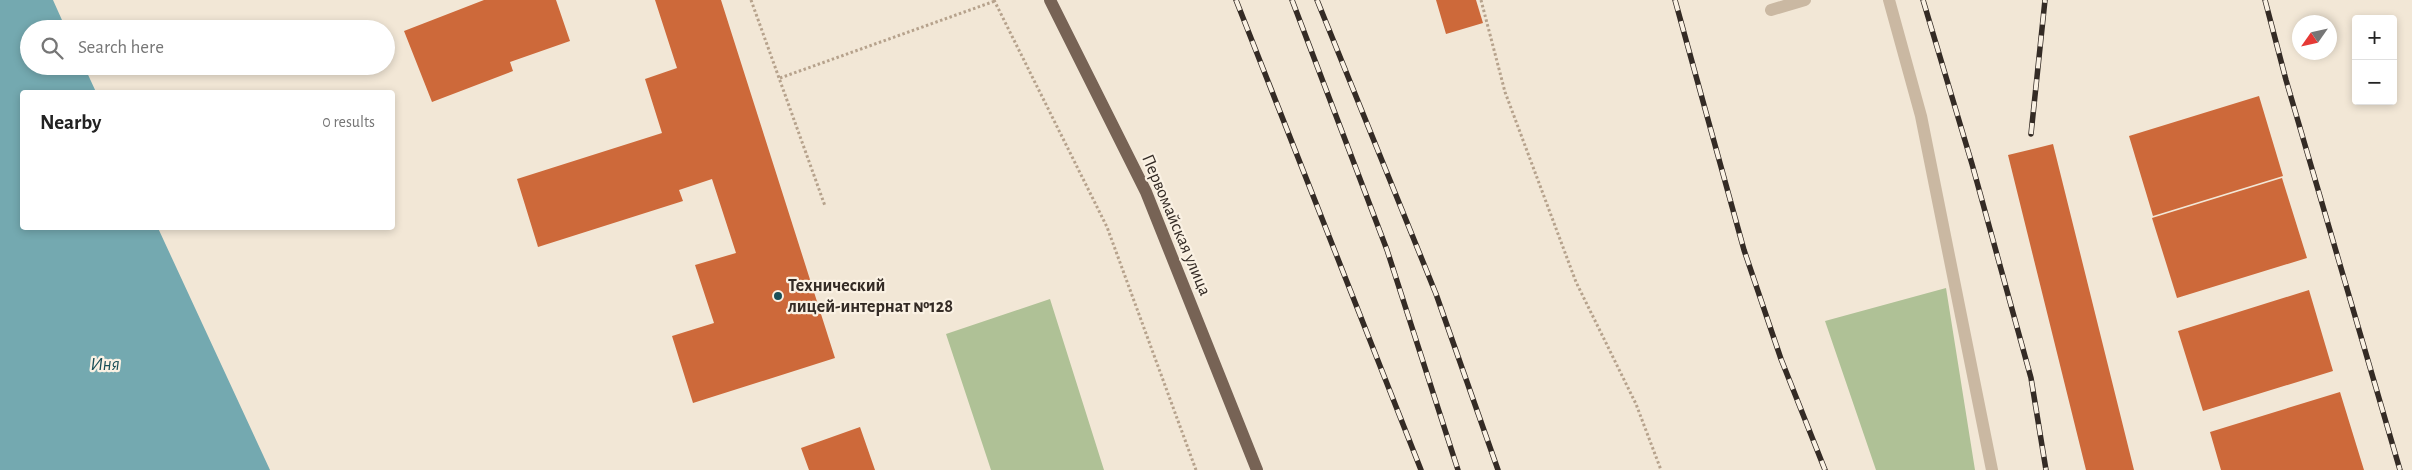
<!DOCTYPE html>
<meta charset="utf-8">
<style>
:root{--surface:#fff;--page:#f6f6f6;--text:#222;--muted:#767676;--line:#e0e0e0}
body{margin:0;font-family:"Alegreya Sans",sans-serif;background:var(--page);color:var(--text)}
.controls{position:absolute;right:15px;top:15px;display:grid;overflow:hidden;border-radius:5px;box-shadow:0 2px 8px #0003}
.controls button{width:45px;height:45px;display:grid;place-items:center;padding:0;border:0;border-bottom:1px solid var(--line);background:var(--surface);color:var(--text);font:25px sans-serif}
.compass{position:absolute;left:2292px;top:15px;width:45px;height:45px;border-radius:50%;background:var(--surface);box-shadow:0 2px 8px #0003;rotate:236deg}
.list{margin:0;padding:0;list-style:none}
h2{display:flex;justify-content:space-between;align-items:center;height:65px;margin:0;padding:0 20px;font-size:21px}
h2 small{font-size:16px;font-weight:400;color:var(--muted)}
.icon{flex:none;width:28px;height:28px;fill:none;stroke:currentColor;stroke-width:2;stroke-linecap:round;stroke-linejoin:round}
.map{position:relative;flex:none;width:2412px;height:470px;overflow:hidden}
.search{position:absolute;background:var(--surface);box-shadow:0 2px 8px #0003;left:20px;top:20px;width:375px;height:55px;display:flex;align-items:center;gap:12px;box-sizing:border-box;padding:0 18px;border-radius:28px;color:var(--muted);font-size:19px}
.panel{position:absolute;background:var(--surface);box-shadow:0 2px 8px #0003;left:20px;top:90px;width:375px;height:140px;border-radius:5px}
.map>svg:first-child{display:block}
.green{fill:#afc196}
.water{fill:#74a9b0}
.building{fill:#cd693a}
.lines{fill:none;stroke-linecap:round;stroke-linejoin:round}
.path{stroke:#b6a28c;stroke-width:3;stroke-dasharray:2.5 2.5;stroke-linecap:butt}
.minor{stroke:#cab8a2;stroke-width:12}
.major{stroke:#776355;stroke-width:12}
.rail-casing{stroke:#342b25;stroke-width:5.5}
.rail{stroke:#faf1e3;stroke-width:4;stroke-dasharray:11;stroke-linecap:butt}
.poi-dot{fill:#194f58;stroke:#faf1e3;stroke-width:2}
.labels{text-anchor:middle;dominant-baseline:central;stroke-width:4.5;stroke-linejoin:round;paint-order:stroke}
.street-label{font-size:18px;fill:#342b25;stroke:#faf1e3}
.poi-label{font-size:18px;font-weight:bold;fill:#342b25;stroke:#faf1e3;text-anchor:start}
.water-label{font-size:19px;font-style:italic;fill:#194f58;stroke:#faf1e3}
</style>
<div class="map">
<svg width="2412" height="470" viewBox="0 0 2412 470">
<rect width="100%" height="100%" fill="#f2e7d6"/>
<path class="green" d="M1946 288 1975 470H1876L1825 321Z
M1050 299 1104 470H991L946 334Z"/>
<path class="water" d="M0 0H53L66 29H29V66H84L96 92H22V228H158L270 470H0Z"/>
<path class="building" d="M484 0H556L570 41 510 62 513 71 432 102 404 31Z
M655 0H721L835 358 693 403 672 336 714 323 695 265 736 253 712 179 679 190 683 201 538 247 517 179 662 133 645 79 677 68Z
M1436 0H1476L1483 23 1446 34Z
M2259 96 2283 176 2153 216 2129 136Z
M2053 144 2134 470H2086L2008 155Z
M2282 178 2307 258 2177 298 2152 218Z
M2309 290 2333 371 2203 411 2178 331Z
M2340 392 2364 470H2221L2210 432Z
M860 427 875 470H809L801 448Z"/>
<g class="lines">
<path class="path" d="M751 0 825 206
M994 0 1107 227 1196 470
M1481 0 1505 92 1576 282 1636 404 1661 470
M780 78 995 1"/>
<path class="minor" d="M1889 0 1921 116 1992 470
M1771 10 1805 0"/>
<path class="major" d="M1050 0 1146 192 1257 470"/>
<g class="rail-casing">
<path id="rail" d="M1236 0 1421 470
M1292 0 1387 250 1458 470
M1317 0 1436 294 1498 470
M1675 0 1744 250 1781 359 1825 470
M1923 0 1972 164 2031 378 2046 470
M2265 0 2286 80 2400 470
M2031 134 2045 0"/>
</g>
<use href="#rail" class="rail"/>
</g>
<circle class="poi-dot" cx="778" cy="296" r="5"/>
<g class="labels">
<g class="street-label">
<text transform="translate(1176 225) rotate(67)">Первомайская улица</text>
</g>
<g class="poi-label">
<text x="788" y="286">Технический<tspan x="788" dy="21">лицей-интернат №128</tspan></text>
</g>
<g class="water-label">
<text x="105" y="364">Иня</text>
</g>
</g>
</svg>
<div class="controls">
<button>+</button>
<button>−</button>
</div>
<svg class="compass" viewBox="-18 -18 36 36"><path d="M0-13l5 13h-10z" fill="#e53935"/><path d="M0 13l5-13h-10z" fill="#767676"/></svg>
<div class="search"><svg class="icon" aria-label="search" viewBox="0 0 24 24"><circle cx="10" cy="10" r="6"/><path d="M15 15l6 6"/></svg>Search here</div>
<section class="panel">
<h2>Nearby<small>0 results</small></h2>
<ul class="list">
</ul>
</section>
</div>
